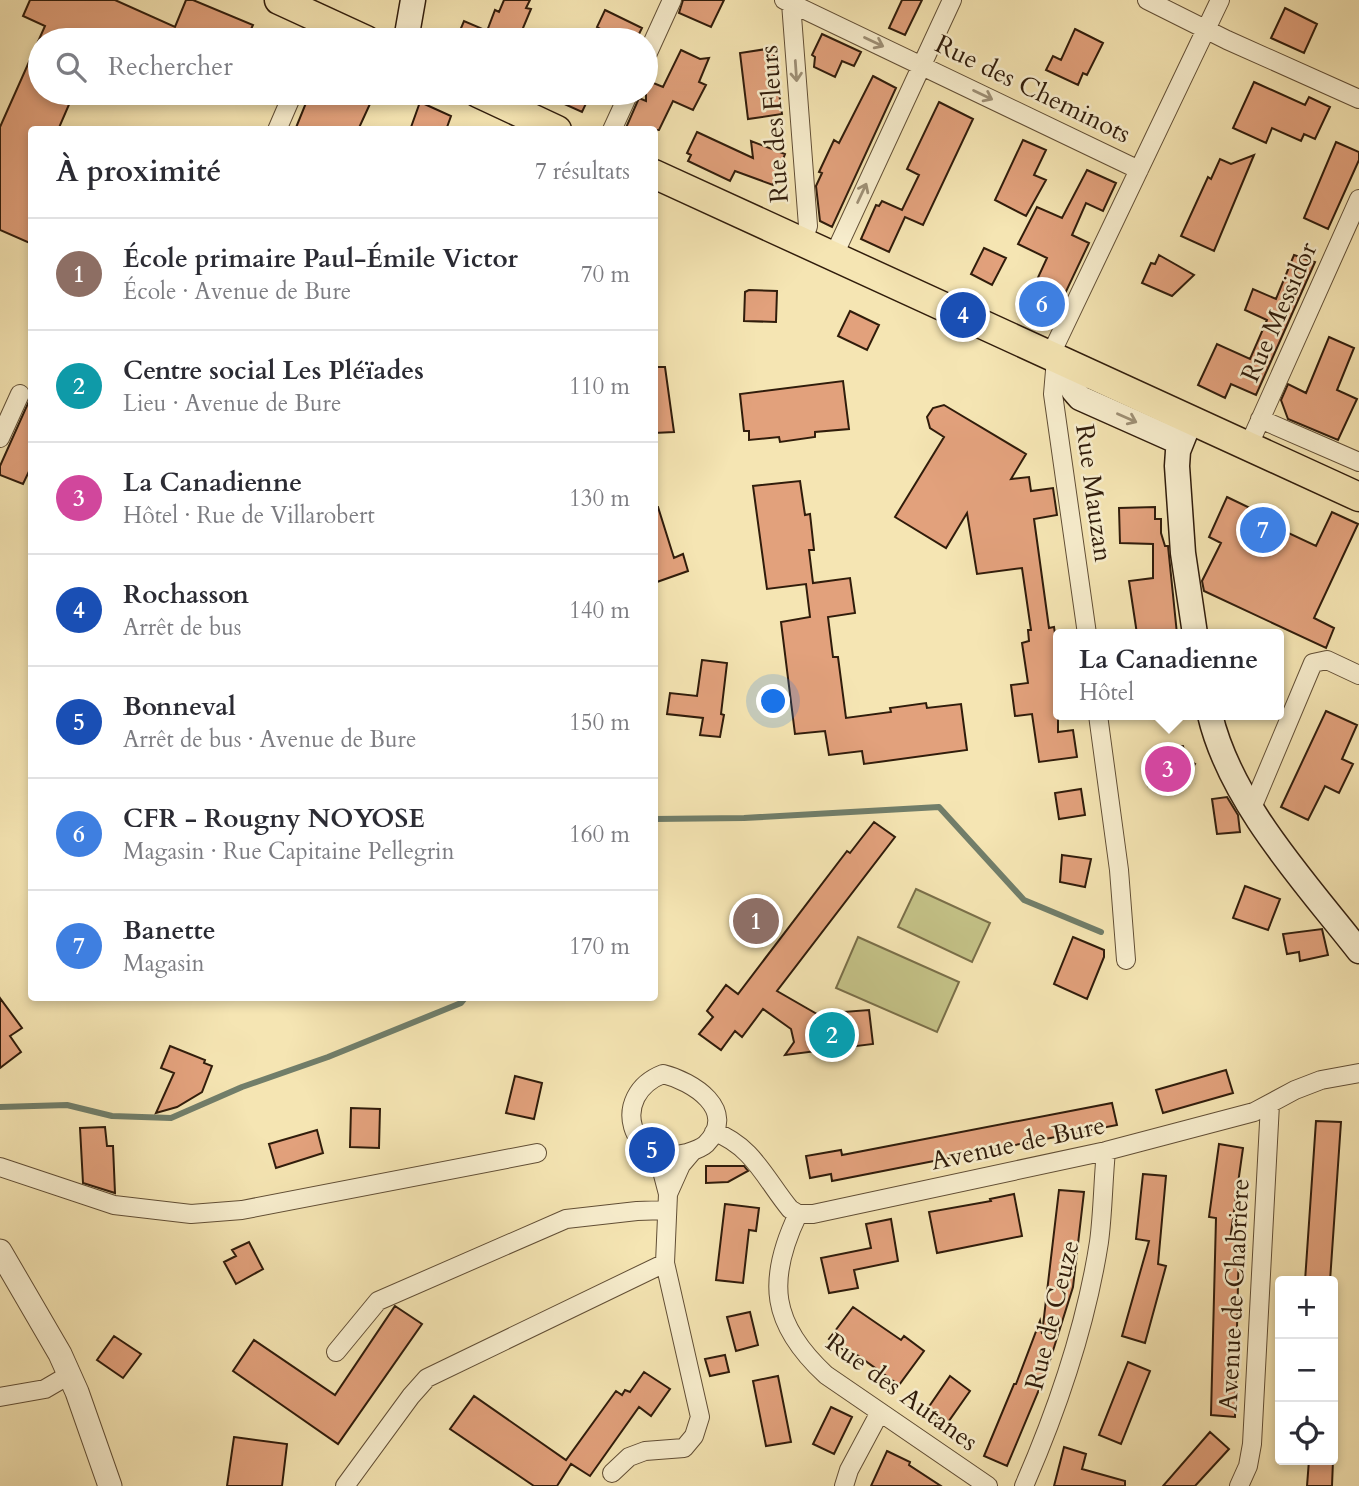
<!DOCTYPE html>
<html lang="fr">
<meta charset="utf-8">
<style>
:root{--surface:#fff;--page:#f2f2f3;--text:#2b2b33;--muted:#7c7c81;--line:#e1e1e2;--accent:#8f2418}
body{margin:0;font-family:Cardo,serif;background:var(--page);color:var(--text)}
.controls{position:absolute;right:21px;bottom:21px;display:grid;overflow:hidden;border-radius:7px;box-shadow:0 4px 10px #0003}
.controls button{width:63px;height:63px;display:grid;place-items:center;padding:0;border:0;border-bottom:2px solid var(--line);background:var(--surface);color:var(--text);font:35px sans-serif}
.you{position:absolute;left:774px;top:702px;width:24px;height:24px;margin:-18px;border:5px solid #fff;border-radius:50%;background:#1a73e8;box-shadow:0 0 0 10px #1a73e833}
.badge{display:grid;place-items:center;width:46px;height:46px;border-radius:50%;background:var(--accent);color:#fff;font-size:23px;font-weight:700}
.pin{position:absolute;translate:-50% -50%;border:4px solid #fff;box-shadow:0 2px 7px #0006}
.popup{position:absolute;left:1053px;top:629px;width:231px;height:91px;box-sizing:border-box;display:grid;place-content:center;border-radius:7px;background:var(--surface);filter:drop-shadow(0 2px 5px #0005);font-size:23px;white-space:nowrap;color:var(--muted)}
.popup b{font-size:26px;color:var(--text)}
.popup::after{content:'';position:absolute;left:50%;top:100%;margin-left:-14px;border:14px solid transparent;border-top-color:var(--surface)}
.list{margin:0;padding:0;list-style:none}
h2{display:flex;justify-content:space-between;align-items:center;height:91px;margin:0;padding:0 28px;font-size:30px}
h2 small{font-size:23px;font-weight:400;color:var(--muted)}
.list li{display:grid;grid-template-columns:46px 1fr auto;gap:21px;align-items:center;box-sizing:border-box;height:112px;padding:0 28px;border-top:2px solid var(--line)}
.list b{display:block;font-size:26px;white-space:nowrap}
.list p{margin:0;font-size:23px;white-space:nowrap;color:var(--muted)}
.list em{font-size:23px;font-style:normal;color:var(--muted)}
.icon{flex:none;width:38px;height:38px;fill:none;stroke:currentColor;stroke-width:2;stroke-linecap:round;stroke-linejoin:round}
.map{position:relative;flex:none;width:1359px;height:1486px;overflow:hidden}
.search{position:absolute;background:var(--surface);box-shadow:0 4px 10px #0003;left:28px;top:28px;width:630px;height:77px;display:flex;align-items:center;gap:18px;box-sizing:border-box;padding:0 24px;border-radius:38px;color:var(--muted);font-size:26px}
.panel{position:absolute;background:var(--surface);box-shadow:0 4px 10px #0003;left:28px;top:126px;width:630px;height:875px;border-radius:7px}
.map>svg:first-child{display:block}
.park{fill:#c4c287;stroke:#7a6f49;stroke-width:2}
.lines{fill:none;stroke-linecap:round;stroke-linejoin:round}
.stream{stroke:#717e6a;stroke-width:6}
.building{fill:#e2a17c;stroke:#301c0b;stroke-width:2}
.minor-casing{stroke:#614e35;stroke-width:20}
.tertiary-casing{stroke:#614e35;stroke-width:25}
.secondary-casing{stroke:#301c0b;stroke-width:27}
.primary-casing{stroke:#301c0b;stroke-width:31}
.minor{stroke:#f8eece;stroke-width:18}
.tertiary{stroke:#f8eece;stroke-width:23}
.secondary{stroke:#f8eece;stroke-width:24}
.primary{stroke:#f5e5b3;stroke-width:28}
.oneway{stroke:#9e9076}
.labels{text-anchor:middle;dominant-baseline:central;stroke-width:5;stroke-linejoin:round;paint-order:stroke}
.street-label{font-size:26px;fill:#301c0b;stroke:#f8eece}
</style>
<div class="map">
<svg width="1359" height="1486" viewBox="0 0 1359 1486">
<rect width="100%" height="100%" fill="#f5e5b3"/>
<filter id="stains"><feTurbulence type="fractalNoise" baseFrequency=".00286" numOctaves="4"/><feColorMatrix values="0 0 0 0 .2 0 0 0 0 .09 0 0 0 0 .02 0 0 0 .5 -.17"/></filter>
<radialGradient id="worn" r=".72"><stop offset=".6" stop-color="#630" stop-opacity="0"/><stop offset="1" stop-color="#630" stop-opacity=".3"/></radialGradient>
<path class="park" d="M916 889 990 923 972 962 898 927Z
M858 937 959 982 937 1032 836 988Z"/>
<g class="lines">
<path class="stream" d="M654 819 744 818 939 807 1024 900 1101 932
M0 1107 67 1105 112 1116 171 1118 242 1087 328 1057 461 1003 465 998"/>
</g>
<path class="building" d="M30 0H115L175 27 186 0H193L253 25 246 40H40V93H74L58 130H32V244L0 230V127L45 26 23 16Z
M504 0H530L526 8 531 9 518 40H456L464 21 487 31 495 10 499 12Z
M683 0H724L711 27 679 13Z
M902 0H922L905 35 889 28Z
M1285 8 1317 24 1304 53 1271 38Z
M605 10 642 28 636 40H600L604 31 597 27Z
M1075 29 1103 43 1087 75 1083 73 1078 85 1046 70 1053 56 1061 60Z
M822 34 861 52 854 66 842 61 835 77 814 67 815 57 812 55Z
M773 48 782 114 748 119 740 53Z
M681 50 700 59 709 58 699 82 706 85 693 110 673 101 659 130H625L639 98 646 101V80L663 87Z
M873 76 896 88 832 227 820 221 816 186 822 173 819 172 834 140 839 143Z
M1254 82 1305 105 1309 97 1330 107 1315 139 1304 134 1301 141 1272 128 1266 143 1233 128Z
M310 93H375L358 130H295Z
M540 93H591L582 112Z
M420 102 451 116 446 130H410Z
M939 102 973 119 923 225 905 217 889 252 861 239 876 205 879 206 882 201 902 210 919 175 907 169Z
M697 132 753 158 751 141 785 154 773 185 735 171 730 181 688 161 691 155 687 153Z
M1023 140 1046 150 1034 175 1046 180 1026 216 995 200Z
M1336 142 1359 152V160L1328 229 1304 218Z
M1254 155 1214 251 1181 236 1208 177 1211 179 1220 159 1231 164Z
M1087 170 1116 183 1103 211 1086 203 1072 235 1089 243 1052 321 1024 308 1047 258 1018 244 1037 207 1062 218Z
M984 248 1006 258 992 285 971 274Z
M1159 255 1194 275 1172 296 1142 283 1151 263 1155 264Z
M1294 255 1315 262 1256 395 1231 384 1225 398 1198 385 1217 344 1250 359 1267 320 1245 310 1253 289 1276 299Z
M749 290 777 291 776 322 744 321 745 292Z
M850 311 879 325 867 350 838 336Z
M1329 337 1354 348 1337 390 1357 399 1338 440 1288 419 1281 400 1288 384 1306 393Z
M654 367H665L674 432 654 433Z
M843 381 849 429 815 432V437L780 442 779 437 749 440V431H744L740 394Z
M31 390H32V465L23 484 0 475V466L30 399Z
M944 405 1026 454 1011 479 1029 477 1031 491 1053 488 1057 515 1034 519 1049 628 1054 627 1058 653V732L1073 730 1077 757 1039 762 1032 714 1015 716 1011 685 1028 683 1022 643 1029 641 1028 630H1031L1022 568 977 574 967 513 946 548 895 517 944 437 930 428 927 417 933 408Z
M800 481 805 515 810 514 814 550H809L813 583 850 578 855 613 828 617 833 657H838L846 718 891 712 890 708 926 703 927 708 961 704 967 750 864 764 862 751 829 755 825 731 795 734 781 622 810 617 806 584 767 589 753 486Z
M1227 497 1250 508 1248 514 1316 546 1332 512 1358 524 1314 618 1334 628 1326 648 1204 591 1202 581 1221 543 1209 537Z
M654 507H658L674 558 683 554 688 571 654 583Z
M1155 507V519H1161V533L1165 546H1168L1177 634H1137L1129 581 1153 578V544L1120 543 1119 508Z
M702 660 727 663 721 714 724 715 720 737 700 735 703 718 667 714 670 693 697 696Z
M1326 711 1357 725 1342 759 1353 764 1339 793 1325 786 1308 820 1281 807Z
M1183 746 1186 759 1195 764 1185 781 1149 786 1155 770 1150 758 1154 749Z
M1081 789 1085 815 1059 819 1055 793Z
M1227 797 1238 815 1240 832 1217 834 1212 799Z
M874 822 895 837 777 991 817 1014 869 1010 873 1044 785 1055 794 1042 791 1029 763 1009 742 1037 735 1031 721 1050 699 1034 713 1017 707 1011 726 985 738 994 847 851 850 853Z
M1062 855 1091 859 1085 887 1060 882Z
M1245 886 1280 899 1268 930 1233 918Z
M1322 929 1328 955 1300 961 1299 952 1287 954 1283 934Z
M1073 937 1104 950V957L1087 999 1054 984Z
M0 998 22 1028 10 1036 21 1052 0 1068Z
M170 1046 205 1060 204 1063 212 1066 202 1092 177 1107 156 1113 174 1073 161 1068Z
M1226 1070 1233 1093 1163 1113 1156 1090Z
M515 1076 542 1083 534 1119 506 1113Z
M1112 1103 1117 1125 832 1181 831 1174 810 1178 806 1156 841 1150 842 1155Z
M351 1108 380 1109 379 1148 350 1147Z
M1316 1121 1341 1122 1330 1281H1305Z
M105 1127 107 1146H113L115 1193 83 1183 80 1128Z
M317 1130 323 1153 276 1168 269 1144Z
M1219 1144 1243 1148 1230 1240H1239L1235 1417 1211 1415 1216 1218 1209 1217Z
M706 1166H744L748 1171 728 1182 706 1183Z
M1143 1174 1166 1176 1158 1264 1166 1266 1145 1343 1122 1336 1149 1241 1136 1239Z
M1059 1190 1084 1192 1073 1287 1046 1373 1007 1466 984 1456 1014 1384H1016L1040 1321 1042 1334Z
M1014 1194 1022 1236 937 1253 929 1212 991 1201 990 1199Z
M725 1204 759 1208 756 1231 749 1230 743 1283 716 1280Z
M891 1219 898 1261 854 1270 858 1288 829 1293 821 1258 871 1248 866 1224Z
M249 1242 263 1269 236 1284 224 1262 236 1256 232 1250Z
M395 1306 422 1324 338 1444 233 1371 254 1340 335 1395Z
M853 1307 901 1340 904 1336 924 1351 899 1385 857 1355 855 1358 829 1339Z
M750 1312 758 1345 736 1351 727 1317Z
M114 1336 141 1354 123 1378 97 1360Z
M725 1355 729 1372 710 1376 705 1359Z
M1128 1362 1150 1371 1121 1444 1099 1435Z
M644 1372 670 1389 651 1416 639 1407 590 1476 571 1464 557 1486H534L450 1429 474 1396 566 1460 616 1391 622 1395 625 1390 630 1392Z
M778 1376 791 1442 766 1446 753 1381Z
M950 1376 970 1391 946 1425 926 1411Z
M831 1407 852 1417 834 1454 813 1444Z
M1210 1432 1229 1449 1195 1486H1163Z
M234 1437 287 1444 282 1486H227Z
M1064 1447 1086 1454 1082 1469 1125 1481V1486H1054Z
M887 1451 910 1462 909 1465 941 1486H871Z
M1309 1460H1333L1332 1486H1307Z"/>
<g class="lines">
<g class="minor-casing">
<path id="minor" d="M784 0 1139 170
M1147 0 1227 40 1359 99
M791 3 808 226 803 241
M316 40 325 21
M646 57 672 0
M277 130 293 93
M612 130 629 93
M834 255 952 0
M1050 356 1220 0
M1056 359 1053 394 1087 634
M1260 419 1359 462
M0 438 20 394
M1248 447 1359 199
M1098 715 1119 870 1126 960
M1252 808 1313 663 1327 660 1359 675
M663 1074C692 1081 739 1110 706 1144 702 1148 693 1151 687 1153 629 1167 609 1095 663 1074Z
M714 1132C752 1145 766 1180 790 1209L798 1214H813L1106 1151 1254 1112 1295 1090 1321 1080 1359 1073
M0 1167 114 1205 191 1214 242 1210 537 1153
M668 1194 681 1165 692 1152
M798 1214C766 1281 771 1324 826 1375L988 1486
M336 1352 378 1301 566 1219 637 1211 667 1210
M0 1397 45 1389 69 1375
M612 1473 629 1457 645 1451 684 1448 694 1436 700 1417 665 1263
M345 1486 411 1396 427 1378 665 1263 668 1194 657 1152
M844 1486 849 1470 880 1412
M1024 1486C1058 1408 1086 1326 1099 1242 1103 1212 1103 1181 1106 1151
M1239 1486 1248 1466 1252 1444 1270 1104"/>
</g>
<g class="tertiary-casing">
<path id="tertiary" d="M0 1251 60 1354 77 1392 110 1486"/>
</g>
<g class="secondary-casing">
<path id="secondary" d="M406 40 413 0
M1061 362C1064 376 1069 387 1080 398L1181 443
M1190 421 1178 451 1177 466 1183 553 1195 634
M1210 715C1231 803 1305 882 1359 951"/>
</g>
<g class="primary-casing">
<path id="primary" d="M279 0 366 40
M478 93 557 130
M654 174 1359 497"/>
</g>
<use href="#minor" class="minor"/>
<use href="#tertiary" class="tertiary"/>
<use href="#secondary" class="secondary"/>
<use href="#primary" class="primary"/>
</g>
<defs><path id="oneway-shaft" d="M-6 0H5M1.5-3L5.5 0L1.5 3" fill="none" stroke-width="1.6" stroke-linecap="round" stroke-linejoin="round" transform="scale(1.75)"/></defs>
<g class="oneway">
<use href="#oneway-shaft" transform="translate(874 42) rotate(25)"/>
<use href="#oneway-shaft" transform="translate(796 71) rotate(86)"/>
<use href="#oneway-shaft" transform="translate(983 95) rotate(26)"/>
<use href="#oneway-shaft" transform="translate(862 193) rotate(-65)"/>
<use href="#oneway-shaft" transform="translate(1127 418) rotate(24)"/>
</g>
<g class="labels">
<g class="street-label">
<text transform="translate(1033 89) rotate(26)">Rue des Cheminots</text>
<text transform="translate(774 124) rotate(-94)">Rue des Fleurs</text>
<text transform="translate(1279 312) rotate(-66)">Rue Messidor</text>
<text transform="translate(1094 493) rotate(82)">Rue Mauzan</text>
<text transform="translate(1018 1143) rotate(-12)">Avenue de Bure</text>
<text transform="translate(1234 1295) rotate(-87)">Avenue de Chabriere</text>
<text transform="translate(1052 1315) rotate(-76)">Rue de Ceuze</text>
<text transform="translate(902 1392) rotate(36)">Rue des Autanes</text>
</g>
</g>
<rect width="100%" height="100%" filter="url(#stains)"/>
<rect width="100%" height="100%" fill="url(#worn)"/>
</svg>
<div class="controls">
<button>+</button>
<button>−</button>
<button><svg class="icon" aria-label="locate" viewBox="0 0 24 24"><circle cx="12" cy="12" r="6"/><path d="M12 2v4M12 18v4M2 12h4M18 12h4"/></svg></button>
</div>
<div class="you"></div>
<div class="pin badge" style="left:756px;top:921px;background:#8d6e63">1</div>
<div class="pin badge" style="left:832px;top:1035px;background:#0f9aa8">2</div>
<div class="pin badge" style="left:1168px;top:769px;background:#d1479c">3</div>
<div class="popup"><b>La Canadienne</b>Hôtel</div>
<div class="pin badge" style="left:963px;top:315px;background:#1a4fb4">4</div>
<div class="pin badge" style="left:652px;top:1150px;background:#1a4fb4">5</div>
<div class="pin badge" style="left:1042px;top:304px;background:#3f7fe0">6</div>
<div class="pin badge" style="left:1263px;top:530px;background:#3f7fe0">7</div>
<div class="search"><svg class="icon" aria-label="search" viewBox="0 0 24 24"><circle cx="10" cy="10" r="6"/><path d="M15 15l6 6"/></svg>Rechercher</div>
<section class="panel">
<h2>À proximité<small>7 résultats</small></h2>
<ul class="list">
<li><span class="badge" style="background:#8d6e63">1</span><div><b>École primaire Paul-Émile Victor</b><p>École · Avenue de Bure</p></div><em>70 m</em></li>
<li><span class="badge" style="background:#0f9aa8">2</span><div><b>Centre social Les Pléïades</b><p>Lieu · Avenue de Bure</p></div><em>110 m</em></li>
<li><span class="badge" style="background:#d1479c">3</span><div><b>La Canadienne</b><p>Hôtel · Rue de Villarobert</p></div><em>130 m</em></li>
<li><span class="badge" style="background:#1a4fb4">4</span><div><b>Rochasson</b><p>Arrêt de bus</p></div><em>140 m</em></li>
<li><span class="badge" style="background:#1a4fb4">5</span><div><b>Bonneval</b><p>Arrêt de bus · Avenue de Bure</p></div><em>150 m</em></li>
<li><span class="badge" style="background:#3f7fe0">6</span><div><b>CFR - Rougny NOYOSE</b><p>Magasin · Rue Capitaine Pellegrin</p></div><em>160 m</em></li>
<li><span class="badge" style="background:#3f7fe0">7</span><div><b>Banette</b><p>Magasin</p></div><em>170 m</em></li>
</ul>
</section>
</div>
